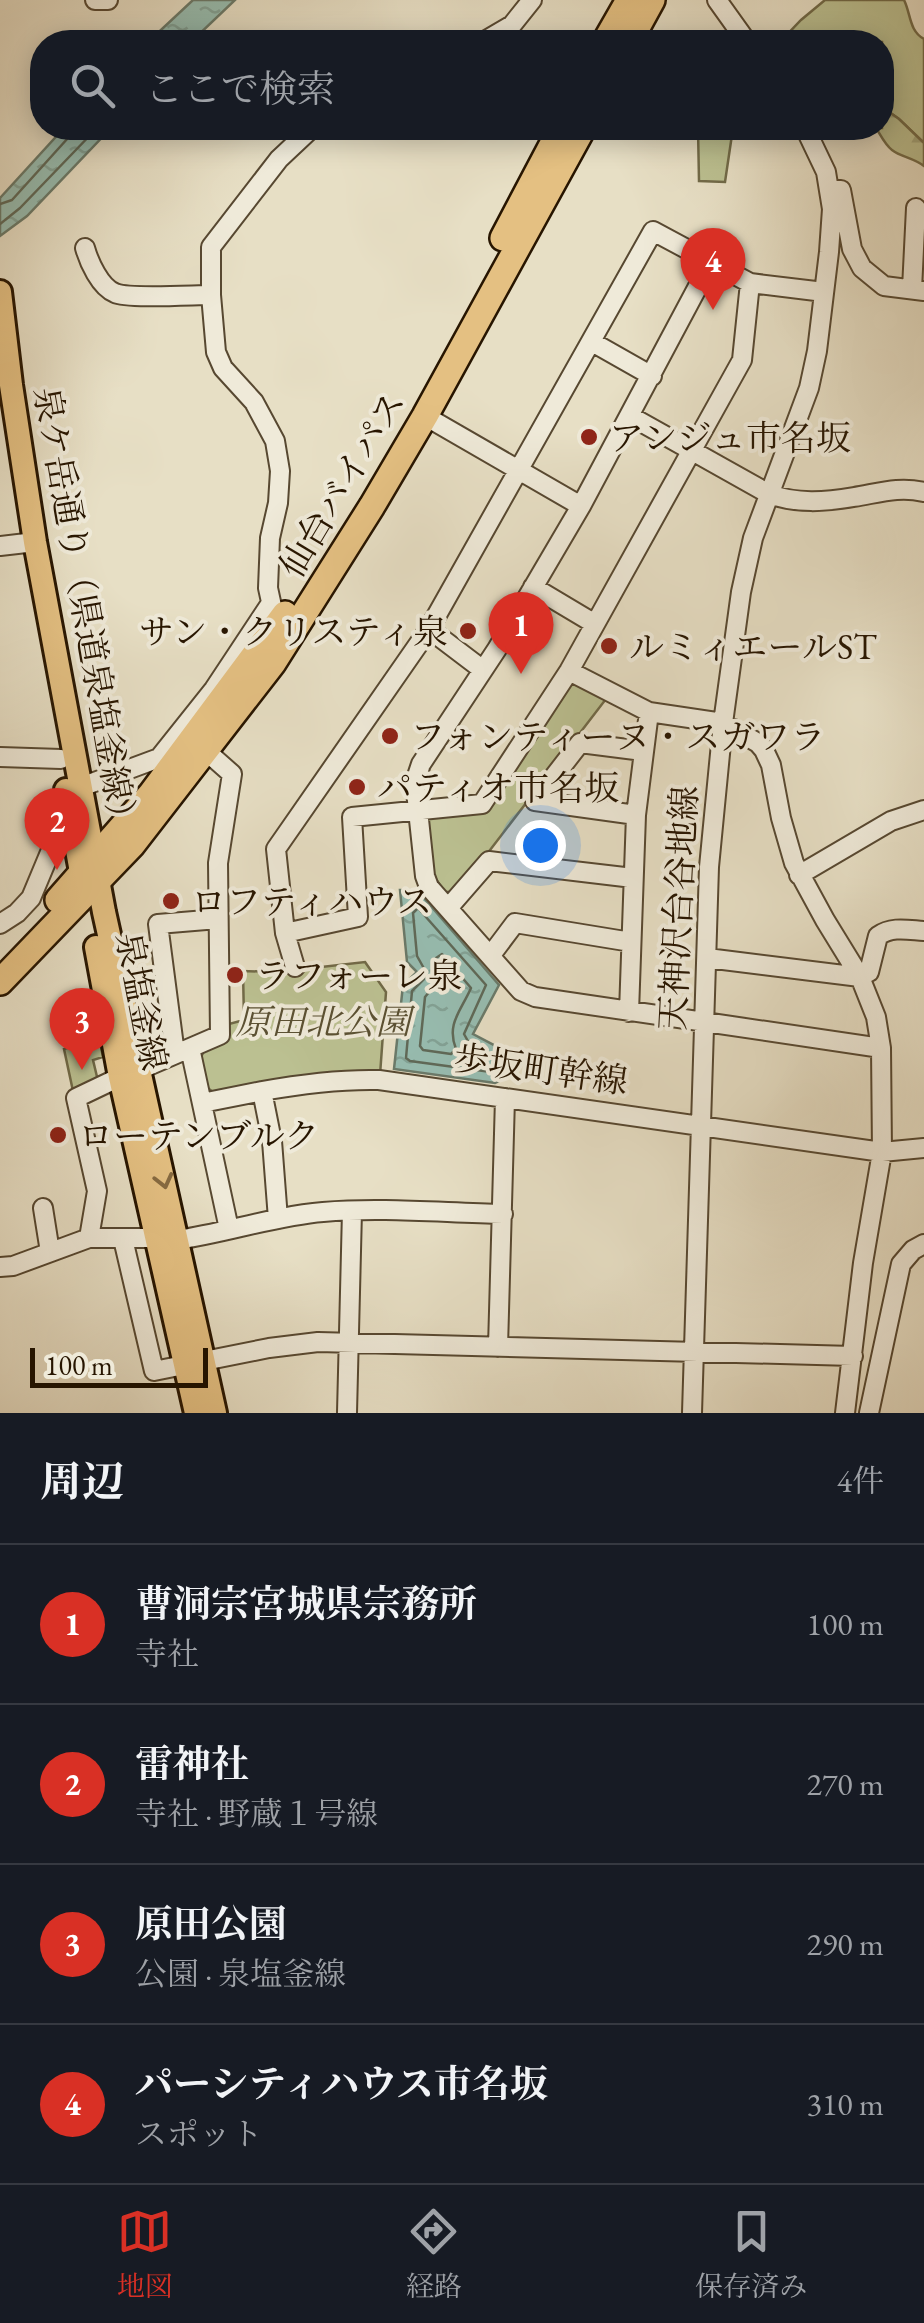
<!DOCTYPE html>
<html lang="ja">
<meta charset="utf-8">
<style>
:root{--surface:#171b24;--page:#242831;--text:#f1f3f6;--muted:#9ea1a6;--line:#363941;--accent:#d93025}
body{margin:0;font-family:"EB Garamond","Noto Serif JP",serif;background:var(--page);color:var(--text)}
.scale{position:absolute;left:30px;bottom:25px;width:178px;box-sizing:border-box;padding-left:10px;border:5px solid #271500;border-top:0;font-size:28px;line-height:35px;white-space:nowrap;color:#271500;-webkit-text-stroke:8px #efead9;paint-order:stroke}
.you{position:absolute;left:540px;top:845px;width:35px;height:35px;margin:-25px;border:8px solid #fff;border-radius:50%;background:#1a73e8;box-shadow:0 0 0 15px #1a73e833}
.badge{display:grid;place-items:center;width:65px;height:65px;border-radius:50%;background:var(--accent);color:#fff;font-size:32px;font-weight:700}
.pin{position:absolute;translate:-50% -82px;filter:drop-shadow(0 2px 5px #0008)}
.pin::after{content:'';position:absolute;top:52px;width:35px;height:30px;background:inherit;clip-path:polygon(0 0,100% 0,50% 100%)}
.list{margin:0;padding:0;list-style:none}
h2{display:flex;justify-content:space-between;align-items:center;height:130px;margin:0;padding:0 40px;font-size:42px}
h2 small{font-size:32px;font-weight:400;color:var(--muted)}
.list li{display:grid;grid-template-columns:65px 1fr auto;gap:30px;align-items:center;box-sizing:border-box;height:160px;padding:0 40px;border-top:2px solid var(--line)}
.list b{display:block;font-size:38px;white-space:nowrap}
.list p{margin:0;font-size:32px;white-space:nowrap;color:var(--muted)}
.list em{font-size:32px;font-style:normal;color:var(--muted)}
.icon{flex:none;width:55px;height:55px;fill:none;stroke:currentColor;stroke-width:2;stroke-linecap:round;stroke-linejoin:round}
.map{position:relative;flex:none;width:924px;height:1413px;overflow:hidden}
.search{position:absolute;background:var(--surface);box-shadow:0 5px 25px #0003;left:30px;right:30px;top:30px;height:110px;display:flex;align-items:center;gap:25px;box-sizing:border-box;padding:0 35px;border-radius:40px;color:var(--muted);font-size:38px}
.sheet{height:770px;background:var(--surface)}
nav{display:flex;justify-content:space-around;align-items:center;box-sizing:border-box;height:140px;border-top:2px solid var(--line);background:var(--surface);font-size:28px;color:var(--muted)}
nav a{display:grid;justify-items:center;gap:5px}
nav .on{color:var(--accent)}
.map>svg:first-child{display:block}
.green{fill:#bbc091;stroke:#716a48;stroke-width:2.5}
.forest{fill:url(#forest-firs);stroke:#716a48;stroke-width:2.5}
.water{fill:url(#water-ripples);stroke:#6a7a6a;stroke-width:2.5}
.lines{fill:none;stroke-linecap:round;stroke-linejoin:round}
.shore{stroke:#5f6958;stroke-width:2.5}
.minor-casing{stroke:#574831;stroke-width:22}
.major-casing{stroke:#271500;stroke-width:28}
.highway-casing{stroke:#271500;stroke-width:30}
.minor{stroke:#efead9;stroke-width:18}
.major{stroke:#e4c082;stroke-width:22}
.highway{stroke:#e4c082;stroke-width:25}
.oneway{stroke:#866a41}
.poi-dot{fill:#8f2418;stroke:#efead9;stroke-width:4}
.labels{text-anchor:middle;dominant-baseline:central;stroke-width:8;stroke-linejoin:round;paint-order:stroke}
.poi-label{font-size:35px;fill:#271500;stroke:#efead9;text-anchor:start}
.street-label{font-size:35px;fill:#271500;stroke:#efead9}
.park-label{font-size:35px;font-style:italic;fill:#5b5133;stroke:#efead9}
</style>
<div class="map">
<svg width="924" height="1413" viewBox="0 0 924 1413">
<defs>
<pattern id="forest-firs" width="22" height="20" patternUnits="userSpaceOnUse" patternTransform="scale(2.5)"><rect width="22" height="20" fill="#bbc091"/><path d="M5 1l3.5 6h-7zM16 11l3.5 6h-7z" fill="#a1a47b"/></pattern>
<pattern id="water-ripples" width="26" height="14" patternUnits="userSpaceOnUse" patternTransform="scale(2.5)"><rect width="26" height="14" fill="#97bdb1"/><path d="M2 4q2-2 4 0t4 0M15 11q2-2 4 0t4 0" fill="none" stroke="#82a296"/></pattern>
</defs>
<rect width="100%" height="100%" fill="#e7dfc5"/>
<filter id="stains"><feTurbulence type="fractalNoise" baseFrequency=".002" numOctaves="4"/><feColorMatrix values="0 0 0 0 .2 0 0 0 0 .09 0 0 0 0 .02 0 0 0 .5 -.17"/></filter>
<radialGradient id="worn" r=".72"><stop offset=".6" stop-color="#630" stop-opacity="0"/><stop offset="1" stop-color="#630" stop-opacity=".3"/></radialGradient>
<path class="green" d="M825 0H904C911 14 909 31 924 39V143L899 119 882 107V42H780L801 20Z
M698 128H733L725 182 699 181Z
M576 682 606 699 487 854 454 892H445L433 875 426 823 431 816 483 809 569 683Z
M365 962 386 992 380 1075 217 1095 205 1086 199 1061 206 1047 225 1025 244 1020 243 971 277 972Z
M99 1037 103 1057 93 1060 98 1081 73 1091 64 1049Z"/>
<path class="forest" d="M882 107 899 119 924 143V166C914 158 901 157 892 150 885 145 880 134 876 128H882Z"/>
<path class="water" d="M193 0H235L191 42H148Z
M64 128H111L27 216 0 236V198Z
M400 890H417L499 985 473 1034 511 1054 501 1080 495 1083 394 1069 403 985 417 972 407 962Z"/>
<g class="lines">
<path class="shore" d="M0 204 12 200 68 138 71 128
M0 224 20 208 97 128
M418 908 486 985 464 1034 469 1043 496 1058 497 1063 491 1072 410 1061 406 1058 412 991 424 979 426 972 417 956 413 913Z
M442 954 471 988C461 1011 446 1024 456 1049L451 1054 423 1050 420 1046 425 997 434 986 438 977 436 958Z"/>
<g class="minor-casing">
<path id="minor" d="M95 0H108
M717 0 747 42
M483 42 512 25 532 0
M837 190H841L852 249 862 268 884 286 924 291
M85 248C89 262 100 287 115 293 128 299 193 295 211 295
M711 262 581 506 497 649 421 764 415 782 425 876 429 887 521 991 535 997 881 1048
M912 289 916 208
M592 342 652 376
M425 416 581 506
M630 416 769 494C797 504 825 502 854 497 879 493 899 486 924 492
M0 546 35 542
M533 587 595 624
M282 619 273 611 268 588 270 538 278 503 280 471 275 441 254 402 223 368 216 352 211 295V247L279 159 312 128
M429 629 483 670
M569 671 649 712 723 723 758 743 764 750 771 765 781 818 794 863 825 920 860 977 876 1017 881 1048 882 1152 863 1263 845 1413
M0 757 61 759
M81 787 159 758 214 689 271 603
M636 815 535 801 580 743 643 751
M799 875 891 821 924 810
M449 907 489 861 633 878
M0 924 17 913 31 898 69 807
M285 933 358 917 352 817 482 804 569 671 742 360 750 283
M491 955 515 923 631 942
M707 958 860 977 869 972 878 936C892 926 908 930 924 931
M295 967 285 933 276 849 429 629 653 231 750 283 824 292
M629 1012 636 815 649 712
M190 1048 229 1229
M175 1054 158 924 218 919
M139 1070 220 1035 218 863 232 774 206 751
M202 1103 262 1091
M43 1208 50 1252
M278 1219 272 1141 262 1091C301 1084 339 1079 379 1080L882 1152 924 1148
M89 1238 97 1191 76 1098 120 1077
M123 1239 154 1371 269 1348 318 1342 853 1356
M177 1240C226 1233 274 1216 323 1212 383 1207 444 1213 503 1214
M0 1267 13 1266 89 1238H157
M498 1347 505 1098
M347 1413 352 1211
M692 1413 709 867 723 723 741 592 753 538 809 388 817 351 829 252 832 209 826 172 805 128
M869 1413 901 1264 913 1250 924 1244"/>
</g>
<g class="major-casing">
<path id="major" d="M0 292 11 385 35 542 104 912 215 1413
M66 790 81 872
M96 947 120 1077 196 1413"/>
</g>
<g class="highway-casing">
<path id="highway" d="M605 42 629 0
M629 42 652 0
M503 238 561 128
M58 900 151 794 285 614
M0 982 132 845 273 663 372 506 425 416 583 128"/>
</g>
<use href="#minor" class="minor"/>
<use href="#major" class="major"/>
<use href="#highway" class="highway"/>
</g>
<defs><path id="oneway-chevron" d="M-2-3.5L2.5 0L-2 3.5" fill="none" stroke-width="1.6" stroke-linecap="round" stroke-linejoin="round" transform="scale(2.5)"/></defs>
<use class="oneway" href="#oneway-chevron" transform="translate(164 1181) rotate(76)"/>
<g class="poi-dot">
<circle cx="589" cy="437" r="10"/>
<circle cx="468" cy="631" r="10"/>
<circle cx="609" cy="646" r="10"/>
<circle cx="390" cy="736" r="10"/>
<circle cx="357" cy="787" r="10"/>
<circle cx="171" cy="901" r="10"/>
<circle cx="235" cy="975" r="10"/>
<circle cx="58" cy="1135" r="10"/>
</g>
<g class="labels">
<g class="poi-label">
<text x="609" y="437">アンジュ市名坂</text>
<text x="448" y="631" text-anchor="end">サン・クリスティ泉</text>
<text x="629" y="646">ルミィエールST</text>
<text x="410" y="736">フォンティーヌ・スガワラ</text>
<text x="377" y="787">パティオ市名坂</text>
<text x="191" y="901">ロフティハウス</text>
<text x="255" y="975">ラフォーレ泉</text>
<text x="78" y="1135">ローテンブルク</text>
</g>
<g class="street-label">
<text transform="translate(342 484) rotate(-59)">仙台バイパス</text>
<text transform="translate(86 611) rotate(80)">泉ケ岳通り（県道泉塩釜線）</text>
<text transform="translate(678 908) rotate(-87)">天神沢台谷地線</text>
<text transform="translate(142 1001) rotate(79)">泉塩釜線</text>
<text transform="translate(541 1069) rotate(8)">歩坂町幹線</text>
</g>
<g class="park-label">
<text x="323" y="1021">原田北公園</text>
</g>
</g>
<rect width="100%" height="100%" filter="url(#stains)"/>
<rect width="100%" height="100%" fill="url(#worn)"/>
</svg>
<div class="scale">100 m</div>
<div class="you"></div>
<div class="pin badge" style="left:521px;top:674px">1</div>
<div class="pin badge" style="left:57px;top:870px">2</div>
<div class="pin badge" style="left:82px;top:1070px">3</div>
<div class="pin badge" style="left:713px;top:310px">4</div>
<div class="search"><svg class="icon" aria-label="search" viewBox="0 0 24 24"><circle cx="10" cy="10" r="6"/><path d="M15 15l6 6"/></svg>ここで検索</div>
</div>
<section class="sheet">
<h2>周辺<small>4件</small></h2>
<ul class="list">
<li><span class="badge">1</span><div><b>曹洞宗宮城県宗務所</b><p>寺社</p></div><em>100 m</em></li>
<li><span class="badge">2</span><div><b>雷神社</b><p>寺社 · 野蔵１号線</p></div><em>270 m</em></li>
<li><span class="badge">3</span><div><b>原田公園</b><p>公園 · 泉塩釜線</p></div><em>290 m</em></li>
<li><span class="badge">4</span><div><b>パーシティハウス市名坂</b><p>スポット</p></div><em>310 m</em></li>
</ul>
</section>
<nav>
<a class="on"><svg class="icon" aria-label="map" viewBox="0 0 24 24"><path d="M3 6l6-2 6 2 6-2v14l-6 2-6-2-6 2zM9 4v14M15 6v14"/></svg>地図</a>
<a><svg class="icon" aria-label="directions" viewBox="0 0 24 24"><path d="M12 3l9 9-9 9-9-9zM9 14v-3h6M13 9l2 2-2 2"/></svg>経路</a>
<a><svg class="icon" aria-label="saved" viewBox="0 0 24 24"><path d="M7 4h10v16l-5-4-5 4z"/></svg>保存済み</a>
</nav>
